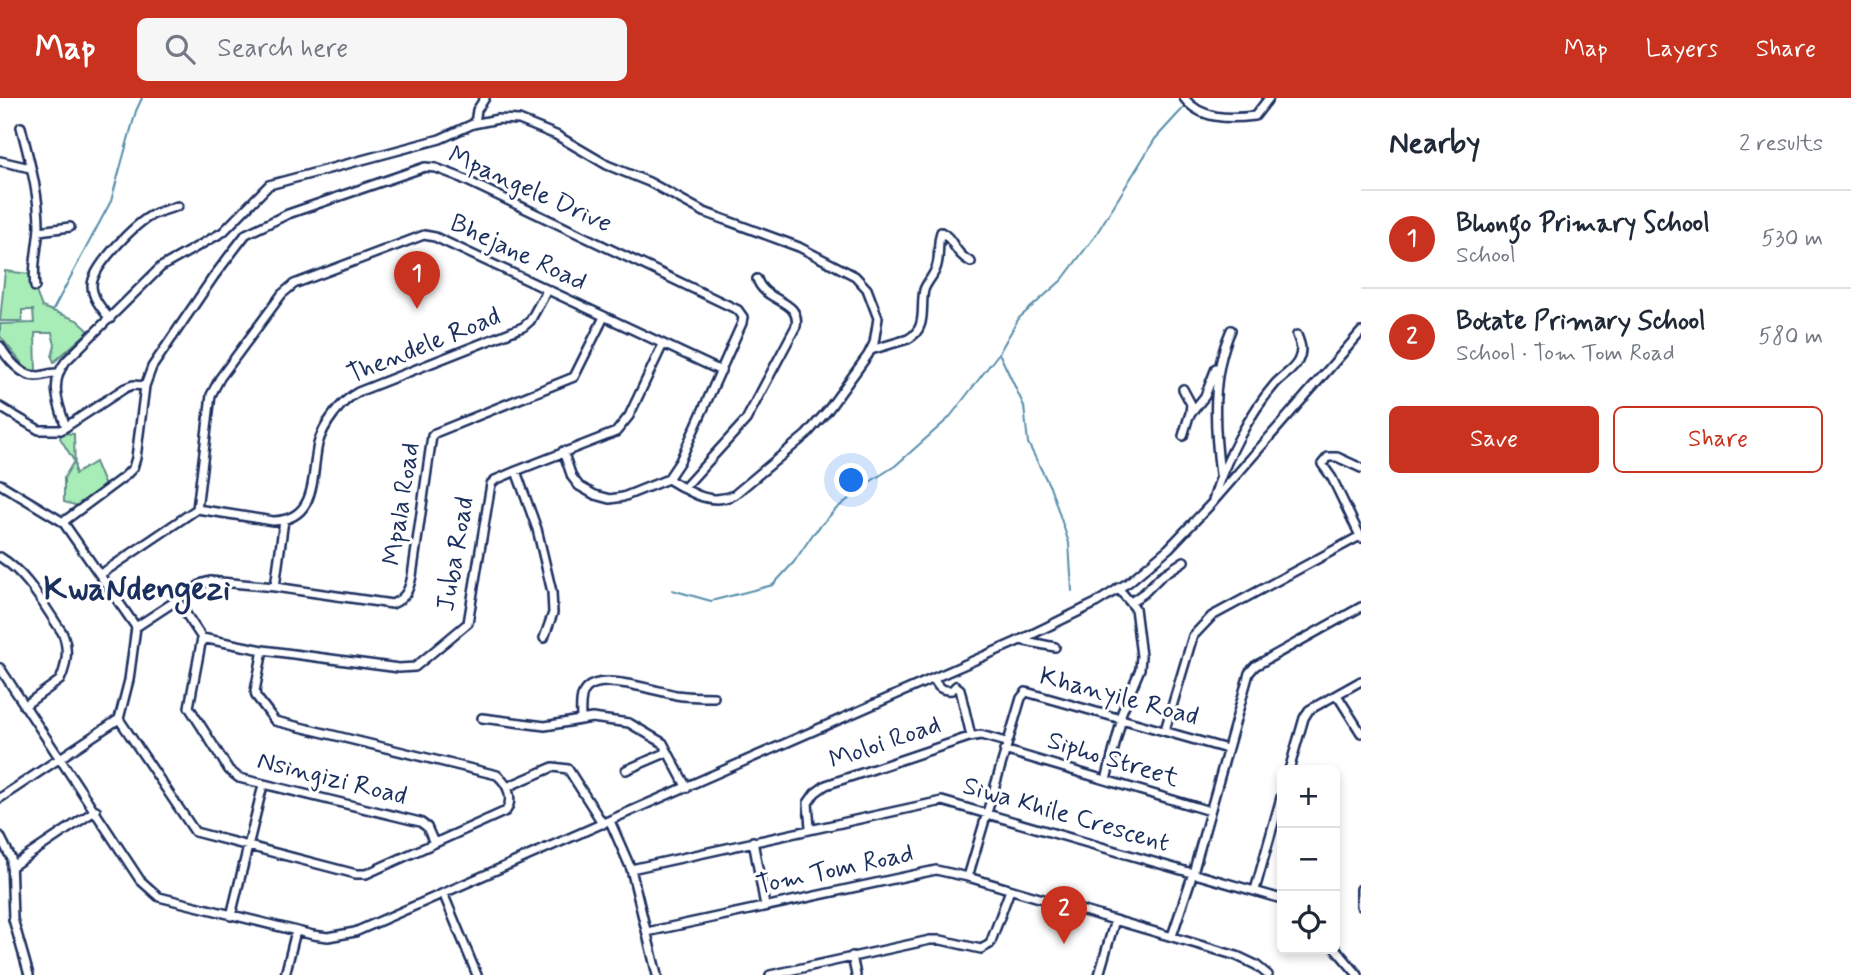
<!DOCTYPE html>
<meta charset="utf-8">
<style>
:root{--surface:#fff;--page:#f6f6f7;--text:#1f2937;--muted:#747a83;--line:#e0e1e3;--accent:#c8321e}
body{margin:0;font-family:Mynerve,sans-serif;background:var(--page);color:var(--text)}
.controls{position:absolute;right:21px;bottom:21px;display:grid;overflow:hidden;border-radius:10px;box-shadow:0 4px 10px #0003}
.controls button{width:63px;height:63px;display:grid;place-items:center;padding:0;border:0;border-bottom:2px solid var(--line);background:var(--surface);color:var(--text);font:35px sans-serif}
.you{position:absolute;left:852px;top:383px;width:24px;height:24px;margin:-18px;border:5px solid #fff;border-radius:50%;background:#1a73e8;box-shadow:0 0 0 10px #1a73e833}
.badge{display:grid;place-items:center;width:46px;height:46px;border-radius:50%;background:var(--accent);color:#fff;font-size:23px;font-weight:700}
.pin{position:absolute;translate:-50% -58px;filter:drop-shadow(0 2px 4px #0008)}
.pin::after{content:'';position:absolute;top:37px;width:24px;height:21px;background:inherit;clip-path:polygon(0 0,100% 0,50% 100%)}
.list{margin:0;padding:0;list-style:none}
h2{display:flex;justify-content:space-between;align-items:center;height:91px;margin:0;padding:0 28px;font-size:30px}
h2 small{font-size:23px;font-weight:400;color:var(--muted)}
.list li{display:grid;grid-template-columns:46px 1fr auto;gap:21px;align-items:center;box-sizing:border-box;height:98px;padding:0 28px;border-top:2px solid var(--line)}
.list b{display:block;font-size:26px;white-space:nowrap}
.list p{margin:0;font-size:23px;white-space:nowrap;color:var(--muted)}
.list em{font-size:23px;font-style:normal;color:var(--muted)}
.actions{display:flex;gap:14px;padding:21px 28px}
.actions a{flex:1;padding:16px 0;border:2px solid var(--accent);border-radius:10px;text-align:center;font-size:24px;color:var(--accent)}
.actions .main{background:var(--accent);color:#fff}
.icon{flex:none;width:38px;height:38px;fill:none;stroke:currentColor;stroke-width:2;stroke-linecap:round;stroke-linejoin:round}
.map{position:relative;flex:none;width:1361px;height:877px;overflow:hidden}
header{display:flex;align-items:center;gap:42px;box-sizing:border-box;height:98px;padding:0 35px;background:var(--accent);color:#fff}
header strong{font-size:33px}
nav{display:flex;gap:38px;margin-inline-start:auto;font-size:24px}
.search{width:490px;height:63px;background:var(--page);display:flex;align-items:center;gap:18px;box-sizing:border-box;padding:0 24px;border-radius:10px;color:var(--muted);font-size:26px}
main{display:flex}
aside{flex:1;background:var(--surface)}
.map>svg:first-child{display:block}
.green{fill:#a8ecb7;stroke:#628e8a;stroke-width:2}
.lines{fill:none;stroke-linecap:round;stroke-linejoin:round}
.stream{stroke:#578dab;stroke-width:2}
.minor-casing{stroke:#1b2f5e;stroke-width:12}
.minor{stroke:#fff;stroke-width:7}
.labels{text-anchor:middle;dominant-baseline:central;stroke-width:6;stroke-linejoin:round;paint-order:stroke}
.street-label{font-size:26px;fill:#1b2f5e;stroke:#fff}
.district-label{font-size:33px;font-weight:bold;fill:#1b2f5e;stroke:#fff}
</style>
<header>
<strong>Map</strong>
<div class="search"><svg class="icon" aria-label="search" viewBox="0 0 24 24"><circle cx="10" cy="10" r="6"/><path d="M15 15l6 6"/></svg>Search here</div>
<nav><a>Map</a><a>Layers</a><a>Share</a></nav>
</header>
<main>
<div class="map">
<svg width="1361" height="877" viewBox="0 0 1361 877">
<rect width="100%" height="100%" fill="#fff"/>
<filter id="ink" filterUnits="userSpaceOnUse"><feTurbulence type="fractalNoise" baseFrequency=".0143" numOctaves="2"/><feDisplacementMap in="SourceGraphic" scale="14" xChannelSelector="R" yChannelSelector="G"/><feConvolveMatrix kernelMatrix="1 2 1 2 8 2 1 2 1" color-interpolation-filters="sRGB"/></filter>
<g filter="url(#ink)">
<path class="green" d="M5 173 29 176 42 209 77 222 89 233 54 264 52 259 55 247 52 235H35L36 273 27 272 0 238V226L34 225 33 212H22V223H0Z
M62 335 74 336 75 376 95 364 105 388 78 408 64 404V380L74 363 60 340Z"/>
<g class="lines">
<path class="stream" d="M53 212 111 103 136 13 142 0
M1000 257 1024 308 1028 345 1051 391 1069 445 1072 493
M672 492 711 503 773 487 794 464 813 436 835 412 868 385 895 368 949 320 999 255 1019 220 1062 182 1095 138 1155 41 1187 6"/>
<g class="minor-casing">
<path id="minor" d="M1184 0C1201 22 1230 21 1255 18L1269 0
M475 25 477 12 485 0
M21 29C29 61 39 95 39 128 38 149 32 168 35 189
M0 63 30 70
M39 133 70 129
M110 221C102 211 92 200 92 187 93 168 135 126 152 117 160 113 169 111 178 108
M0 248C6 259 21 278 35 278 43 279 49 274 57 275
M871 252 908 241C928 230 920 210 924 192 927 183 935 177 937 167 940 156 937 145 941 134 953 139 954 156 971 164
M1183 291 1191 306 1190 315
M0 309 39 332H61L125 290 133 287 145 288
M66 329C58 306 49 284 66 263L161 169 223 134 269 87 440 41 473 26 498 21 519 22 556 37 607 67 649 84 704 114 799 149 855 178 867 191 878 220 874 245 868 257 828 312 806 337 734 397C709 408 690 394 668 381
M1183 338 1189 318 1205 298 1216 270
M516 373 537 431 552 494 553 515 544 540
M1220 376C1214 328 1211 277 1231 232
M0 386 63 424 136 529 129 582 119 621 0 700
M684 390 746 322 796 228C801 201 765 205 757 181
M1213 402C1224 364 1249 316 1275 286 1283 277 1292 274 1298 263 1303 253 1301 247 1297 237
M197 411 211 297 220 280 282 196 294 186 424 137 435 139 721 273
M63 424 125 378 133 370 136 360 145 288 152 269 214 178 246 136 288 116 425 69 436 70 457 78 738 212 743 219 742 225 680 363 668 381 623 399 610 401 595 397 579 388 572 379 563 353
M1361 440 1332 380 1322 366 1328 359H1337L1361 370
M0 459C28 476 44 508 62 534 69 549 67 567 60 582L24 608
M101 476 197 411 273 423C318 422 311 378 318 346 323 327 341 303 358 294L523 229 530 223 547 192
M275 489 284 422
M1118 490 1135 510 1141 558 1140 571 1120 619
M177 502 202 540 263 552 399 570 415 569 468 525 491 386 495 382 516 373 616 334 629 318 663 246
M1131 504 1144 495 1161 478 1184 463
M136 529 203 485 210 483 275 489 392 506C406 500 409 492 412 478L432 338 435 335 574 279 604 219
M202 540 189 609 229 672 239 680 420 724 427 729 434 745
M1020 542 1055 549
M0 570 140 782 159 799 313 837 328 839 355 834 1016 544 1094 506 1129 484 1169 450 1211 406 1361 234
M934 580C937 589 941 593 952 592L956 588 960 591 971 638
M1337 597 1361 635
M482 620 545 628 592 620 629 625 663 645 687 690
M119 621 195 734 356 776H366L506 713C514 701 508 686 497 677L275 623 256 598 255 593 263 552
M581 622C581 613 579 598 586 591 601 574 656 593 676 597 688 599 701 599 714 599
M1165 632 1193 538 1212 518 1360 438
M1004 652 1210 713
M626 672 668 654
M1289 672 1304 620 1309 612 1361 583
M1106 682 1122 620
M507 689 553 669 568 671 603 726
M610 723 631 771 657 877
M810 730 808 705 815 695 826 687 969 639 981 637 1006 644
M0 738 11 760 13 821 29 877
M753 743 765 808
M11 769 96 712
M631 771 942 703 1282 801
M968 779 1021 600 1026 594 1227 651
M1361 791V808
M1255 792 1282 696
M443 795 477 877
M231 818 263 687
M647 834 936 772 968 779 1237 858 1256 867 1268 877
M1172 838 1193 775 1249 575 1255 568 1361 509
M1335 850 1358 877
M852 858 856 877
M285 877 296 833
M770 877 930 842H941L981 851 990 846 1010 792
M1099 877 1115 822"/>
</g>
<use href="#minor" class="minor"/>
</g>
</g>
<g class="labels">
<g class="street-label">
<text transform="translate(530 92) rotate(24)">Mpangele Drive</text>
<text transform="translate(518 155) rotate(25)">Bhejane Road</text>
<text transform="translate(424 248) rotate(-22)">Thendele Road</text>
<text transform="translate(402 406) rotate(-81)">Mpala Road</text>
<text transform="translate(456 456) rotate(-80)">Juba Road</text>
<text transform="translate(1119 599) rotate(15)">Khanyile Road</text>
<text transform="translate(885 645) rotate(-19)">Moloi Road</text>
<text transform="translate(1113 662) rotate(17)">Sipho Street</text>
<text transform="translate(332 681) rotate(14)">Nsingizi Road</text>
<text transform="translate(1066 717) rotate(16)">Siwa Khile Crescent</text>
<text transform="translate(835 772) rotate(-12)">Tom Tom Road</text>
</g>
<g class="district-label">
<text x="137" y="492">KwaNdengezi</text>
</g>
</g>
</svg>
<div class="controls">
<button>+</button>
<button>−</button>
<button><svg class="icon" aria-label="locate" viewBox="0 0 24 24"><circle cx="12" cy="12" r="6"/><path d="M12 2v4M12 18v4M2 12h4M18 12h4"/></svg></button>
</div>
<div class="you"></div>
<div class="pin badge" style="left:417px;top:211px">1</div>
<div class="pin badge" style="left:1064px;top:846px">2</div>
</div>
<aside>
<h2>Nearby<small>2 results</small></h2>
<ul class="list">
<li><span class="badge">1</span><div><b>Bhongo Primary School</b><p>School</p></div><em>530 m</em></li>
<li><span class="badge">2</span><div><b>Botate Primary School</b><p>School · Tom Tom Road</p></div><em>580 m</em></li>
</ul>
<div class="actions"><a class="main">Save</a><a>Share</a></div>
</aside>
</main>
